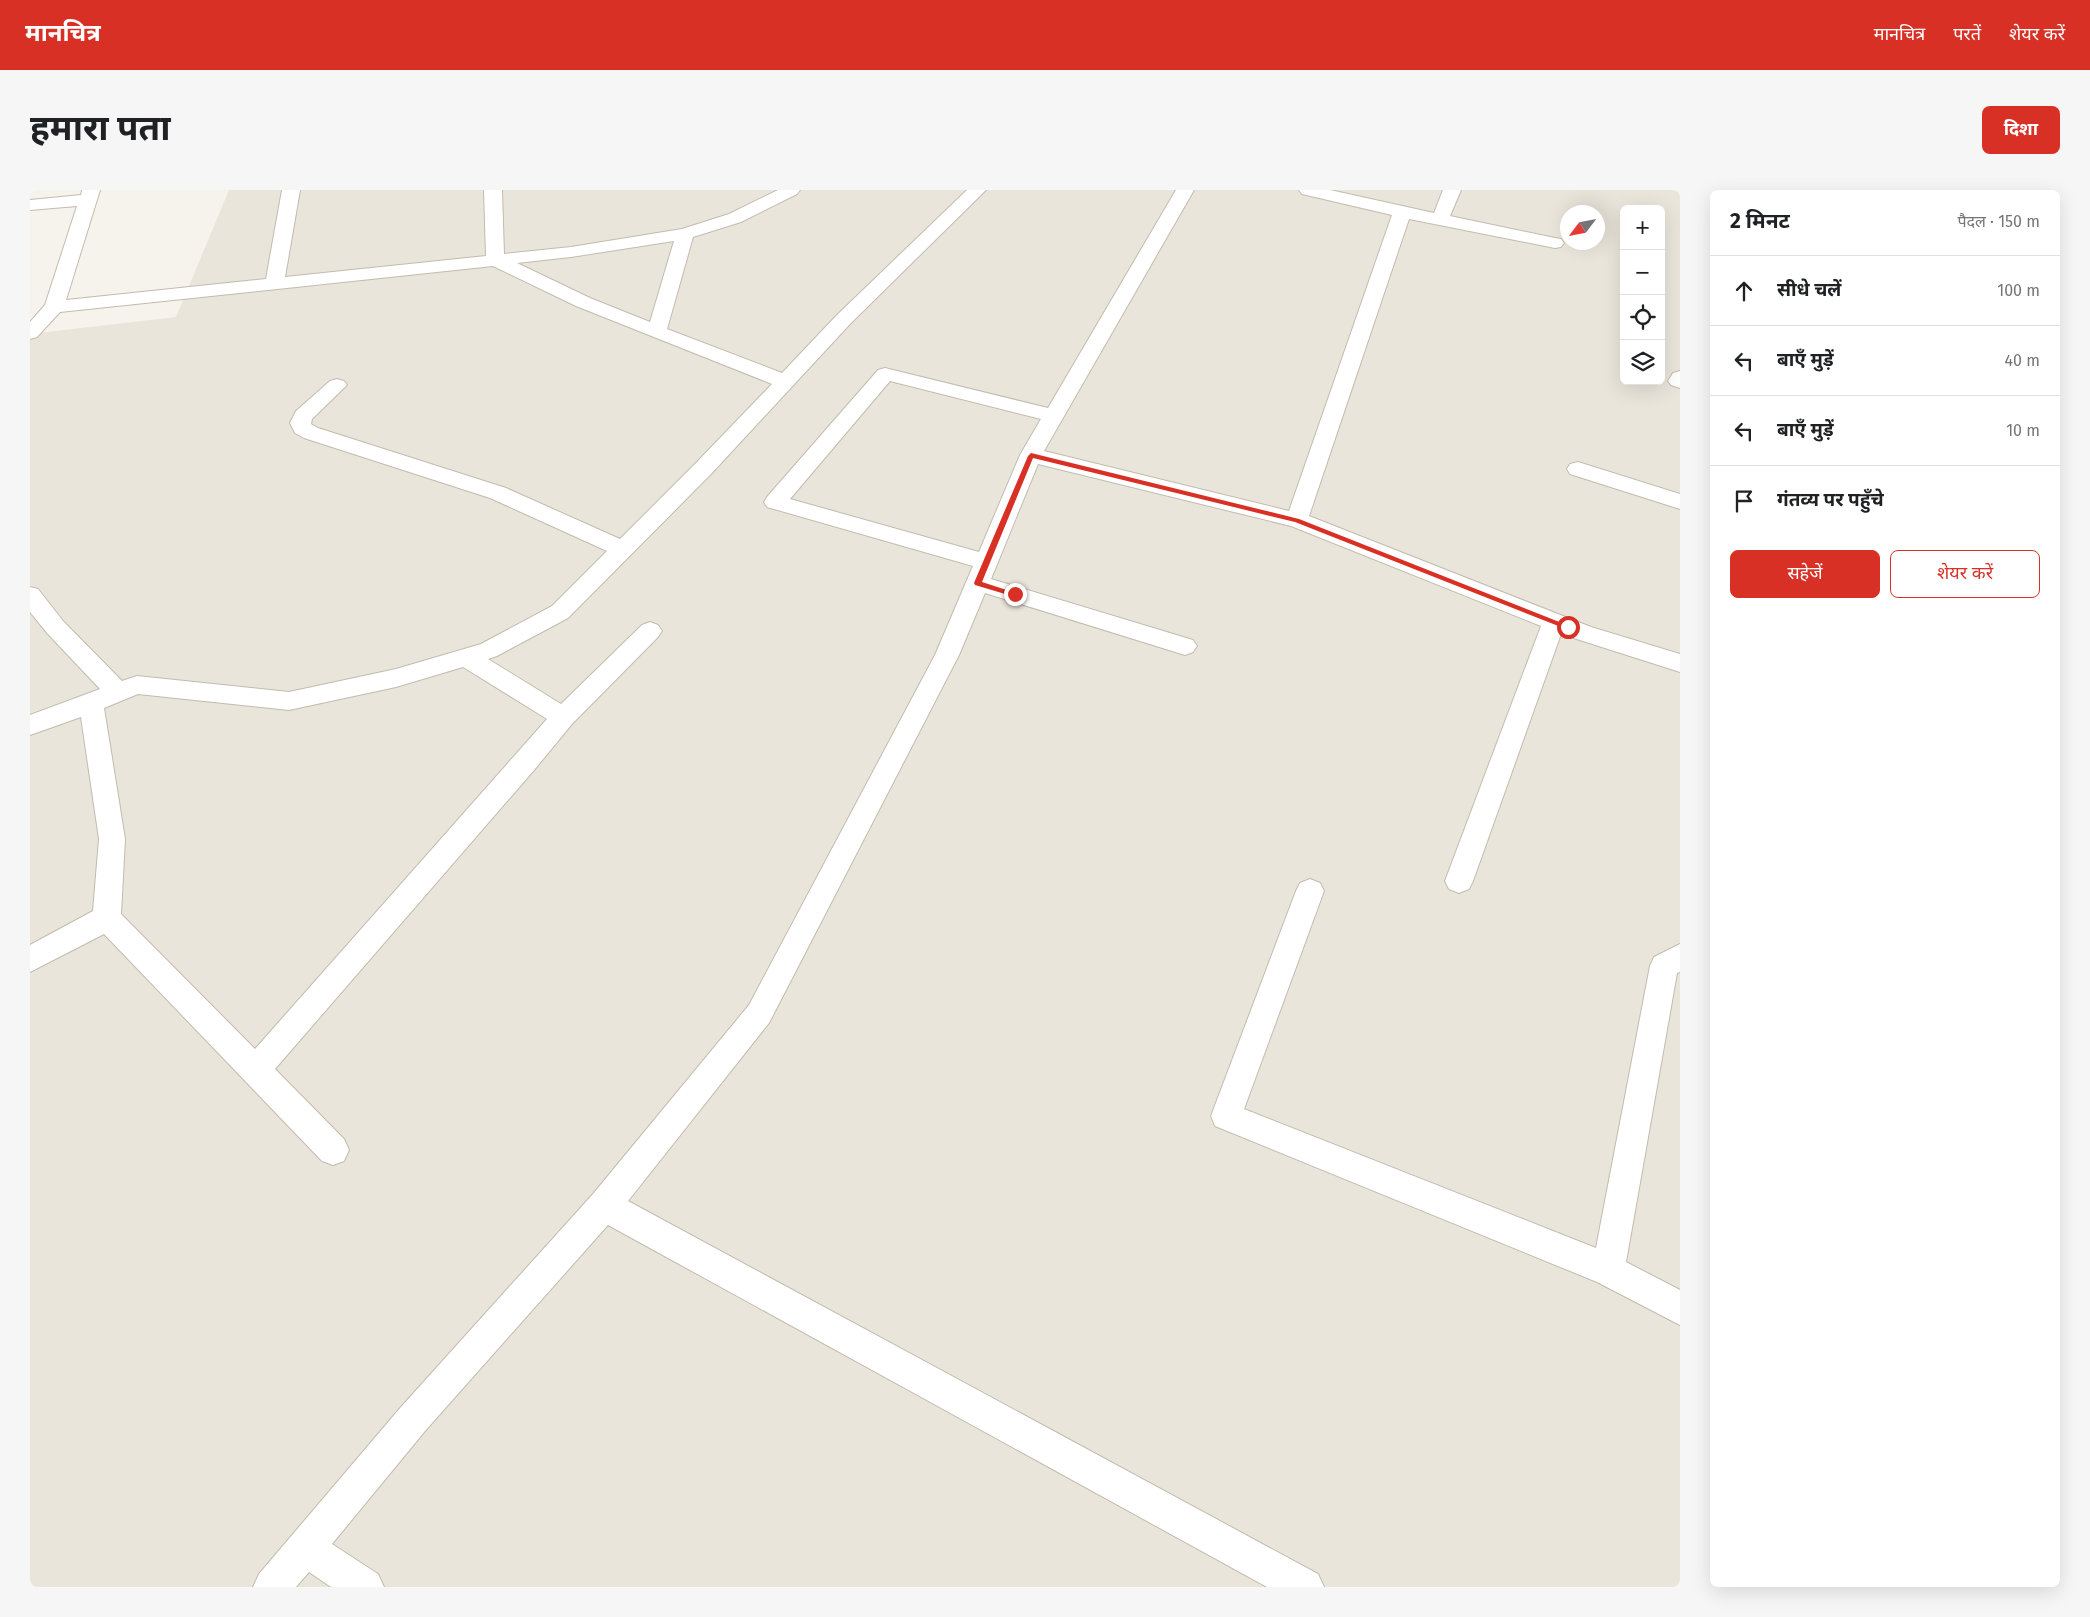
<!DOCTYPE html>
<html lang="hi">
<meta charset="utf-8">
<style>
:root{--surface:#fff;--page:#f6f6f6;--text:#202124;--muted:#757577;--line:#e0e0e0;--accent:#d93025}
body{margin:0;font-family:"Fira Sans","Noto Sans Devanagari",sans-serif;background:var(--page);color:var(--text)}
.controls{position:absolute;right:15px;top:15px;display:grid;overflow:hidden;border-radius:8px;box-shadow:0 5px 20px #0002}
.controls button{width:45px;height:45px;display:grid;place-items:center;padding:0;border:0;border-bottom:1px solid var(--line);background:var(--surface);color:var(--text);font:25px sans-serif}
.compass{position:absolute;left:1530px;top:15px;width:45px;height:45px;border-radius:50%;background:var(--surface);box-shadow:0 5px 20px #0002;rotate:238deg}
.stop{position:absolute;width:15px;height:15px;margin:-11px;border:4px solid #d93025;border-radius:50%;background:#fff}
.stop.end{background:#d93025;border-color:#fff;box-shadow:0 1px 5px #0008}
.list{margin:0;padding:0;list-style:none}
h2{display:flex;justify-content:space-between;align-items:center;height:65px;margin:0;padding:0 20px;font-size:21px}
h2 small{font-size:16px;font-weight:400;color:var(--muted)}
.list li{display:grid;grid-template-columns:32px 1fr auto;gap:15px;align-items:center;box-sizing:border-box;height:70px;padding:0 20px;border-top:1px solid var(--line)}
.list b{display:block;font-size:19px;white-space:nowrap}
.list em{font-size:16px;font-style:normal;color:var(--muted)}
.actions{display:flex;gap:10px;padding:15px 20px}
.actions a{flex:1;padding:11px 0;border:1px solid var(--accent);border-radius:8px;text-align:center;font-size:18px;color:var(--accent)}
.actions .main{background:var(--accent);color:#fff}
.icon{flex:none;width:28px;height:28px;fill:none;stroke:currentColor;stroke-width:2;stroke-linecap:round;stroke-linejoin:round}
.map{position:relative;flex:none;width:1650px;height:1397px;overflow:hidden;border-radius:8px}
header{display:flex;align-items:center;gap:30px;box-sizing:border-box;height:70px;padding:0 25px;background:var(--accent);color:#fff}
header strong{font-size:24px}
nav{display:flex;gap:28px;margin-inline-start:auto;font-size:18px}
.intro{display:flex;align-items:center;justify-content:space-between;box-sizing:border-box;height:120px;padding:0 30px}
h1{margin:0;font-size:35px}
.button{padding:12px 22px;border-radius:8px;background:var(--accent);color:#fff;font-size:18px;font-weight:700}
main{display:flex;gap:30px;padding:0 30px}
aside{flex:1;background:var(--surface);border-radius:8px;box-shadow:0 5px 20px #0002}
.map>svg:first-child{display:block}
.residential{fill:#eae5da;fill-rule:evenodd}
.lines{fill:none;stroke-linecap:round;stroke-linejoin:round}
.minor-casing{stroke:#c2bbae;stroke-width:2}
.minor{fill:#fff;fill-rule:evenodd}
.route{fill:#d93025}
</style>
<header>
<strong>मानचित्र</strong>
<nav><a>मानचित्र</a><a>परतें</a><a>शेयर करें</a></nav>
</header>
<div class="intro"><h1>हमारा पता</h1><a class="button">दिशा</a></div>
<main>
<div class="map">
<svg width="1650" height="1397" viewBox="0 0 1650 1397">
<rect width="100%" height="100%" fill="#f6f3ec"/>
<path class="residential" d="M199 0H1650V1397H0V144L146 127ZM1594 19H1631V191H1594ZM1538 22H1568V52H1538Z"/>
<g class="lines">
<g class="minor-casing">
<path id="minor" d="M52 0H70L36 110 236 89 252 0H270L255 87 456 66 454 0H472L474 64 541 57 652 39 699 24 748 0H770L767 4 711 32 663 47 637 139 752 183 806 126 937 0H956L820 134 681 284 538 428 467 466 458 469 531 514 612 435 620 432 628 435 632 441 628 447 542 534 505 579 245 879 314 949 319 960 314 971 303 975 292 971 74 744 0 782V755L63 721 69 649 51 527 0 545V525L70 499 17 443 0 422V397L8 399 33 431 92 491 107 486 259 502 366 479 451 454 522 416 577 361 460 308 274 248 265 243 260 233 266 221 300 191 307 189 314 191 317 195 282 229 281 234 288 238 476 298 590 349 665 274 742 194 546 116 463 76 30 122 7 147 0 149V132L15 115 47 16 0 20V10L51 5ZM644 51 620 132 560 108 487 73 541 67ZM433 477 517 529 225 859 91 724 95 649 74 518 108 504 259 520 366 497Z
M1146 0H1164L1014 261 1259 321 1362 25 1272 4 1269 0H1300L1404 23 1413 0H1431L1420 26 1525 48 1531 49 1534 53 1531 57 1525 58 1379 29 1279 326 1561 437 1650 464V482L1531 444 1443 691 1439 699 1429 703 1419 699 1415 691 1511 436 1261 336 1008 274 961 389 1163 450 1167 456 1163 462 1155 465 955 403 929 465 739 833 598 1011 1288 1384 1294 1397H1237L578 1035 395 1241 302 1354 348 1384 354 1397H301L279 1382 266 1397H223L229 1384 371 1217 563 1004 719 815 905 465 943 376 737 317 734 312 737 307 848 180 855 178 1018 218ZM860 191 1011 229 990 265 949 362 760 309Z
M1650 181V198L1641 195 1638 191 1643 183Z
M1548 272 1650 304V319L1540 284 1537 279 1540 274Z
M1280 689 1290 693 1294 701 1214 919 1566 1058 1620 776 1624 767 1650 754V782L1647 783 1596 1072 1650 1100V1135L1567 1092 1185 936 1181 926 1266 701 1270 693Z"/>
</g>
<use href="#minor" class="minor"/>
</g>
<path class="route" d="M1001 263 1269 329 1542 437 1536 439 1265 332 1003 268 952 392 989 404 985 407 945 395 944 393 998 266Z"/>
</svg>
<div class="controls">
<button>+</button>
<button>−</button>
<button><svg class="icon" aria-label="locate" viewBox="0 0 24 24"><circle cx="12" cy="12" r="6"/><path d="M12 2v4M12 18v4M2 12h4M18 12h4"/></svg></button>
<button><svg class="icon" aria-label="layers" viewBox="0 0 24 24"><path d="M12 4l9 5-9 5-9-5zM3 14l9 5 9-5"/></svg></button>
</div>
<svg class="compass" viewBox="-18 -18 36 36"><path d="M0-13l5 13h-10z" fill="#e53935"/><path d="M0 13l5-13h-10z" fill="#757577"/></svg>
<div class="stop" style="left:1538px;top:437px"></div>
<div class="stop end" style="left:985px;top:404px"></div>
</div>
<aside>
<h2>2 मिनट<small>पैदल · 150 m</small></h2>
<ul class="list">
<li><svg class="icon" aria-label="ahead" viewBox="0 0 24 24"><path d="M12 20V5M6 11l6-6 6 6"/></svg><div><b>सीधे चलें</b></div><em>100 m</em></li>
<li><svg class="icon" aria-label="left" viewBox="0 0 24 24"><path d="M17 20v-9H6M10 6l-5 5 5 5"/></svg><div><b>बाएँ मुड़ें</b></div><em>40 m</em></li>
<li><svg class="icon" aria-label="left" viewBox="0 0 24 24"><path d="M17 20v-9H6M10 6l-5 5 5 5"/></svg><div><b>बाएँ मुड़ें</b></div><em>10 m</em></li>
<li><svg class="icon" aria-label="arrive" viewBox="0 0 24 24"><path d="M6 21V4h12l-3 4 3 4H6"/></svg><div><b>गंतव्य पर पहुँचे</b></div></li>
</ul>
<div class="actions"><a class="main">सहेजें</a><a>शेयर करें</a></div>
</aside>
</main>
